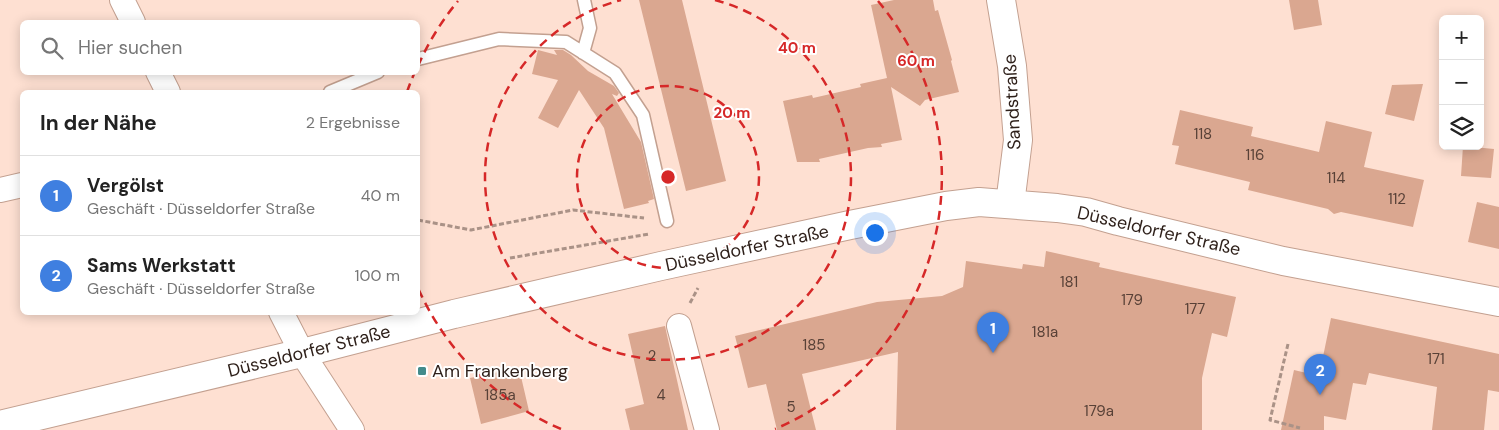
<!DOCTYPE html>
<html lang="de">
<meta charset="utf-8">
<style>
:root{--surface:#fff;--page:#f2f2f2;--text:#222;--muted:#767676;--line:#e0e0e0;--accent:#111827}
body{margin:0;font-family:"DM Sans",sans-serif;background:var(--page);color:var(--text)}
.controls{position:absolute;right:15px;top:15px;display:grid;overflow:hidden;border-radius:8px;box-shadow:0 2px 12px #0003}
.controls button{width:45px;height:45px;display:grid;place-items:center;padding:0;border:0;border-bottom:1px solid var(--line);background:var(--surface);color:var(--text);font:25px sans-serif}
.you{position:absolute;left:874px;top:232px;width:18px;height:18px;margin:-12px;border:4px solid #fff;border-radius:50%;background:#1a73e8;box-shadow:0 0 0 8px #1a73e833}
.badge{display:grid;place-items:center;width:32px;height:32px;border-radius:50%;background:var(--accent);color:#fff;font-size:16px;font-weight:700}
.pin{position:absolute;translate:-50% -41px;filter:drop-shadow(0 1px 2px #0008)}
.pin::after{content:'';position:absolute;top:26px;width:18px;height:15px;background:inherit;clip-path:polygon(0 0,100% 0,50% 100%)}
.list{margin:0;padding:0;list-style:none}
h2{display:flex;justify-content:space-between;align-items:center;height:65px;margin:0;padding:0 20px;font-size:21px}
h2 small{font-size:16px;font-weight:400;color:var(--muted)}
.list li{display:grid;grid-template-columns:32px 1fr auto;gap:15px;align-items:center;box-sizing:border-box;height:80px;padding:0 20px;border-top:1px solid var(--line)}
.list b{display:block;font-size:19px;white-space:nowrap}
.list p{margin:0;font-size:16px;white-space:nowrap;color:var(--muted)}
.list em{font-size:16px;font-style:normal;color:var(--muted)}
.icon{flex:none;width:28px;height:28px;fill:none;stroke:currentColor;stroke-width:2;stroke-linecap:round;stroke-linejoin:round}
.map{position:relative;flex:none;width:1499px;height:430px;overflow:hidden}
.search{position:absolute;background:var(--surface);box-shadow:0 2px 12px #0003;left:20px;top:20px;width:400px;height:55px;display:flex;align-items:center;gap:12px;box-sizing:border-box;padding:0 18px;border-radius:8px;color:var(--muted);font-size:19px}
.panel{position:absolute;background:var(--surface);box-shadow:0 2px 12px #0003;left:20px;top:90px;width:400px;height:225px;border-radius:8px}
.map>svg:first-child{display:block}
.building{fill:#daa790}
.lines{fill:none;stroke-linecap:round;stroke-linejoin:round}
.lane-casing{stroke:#c3a090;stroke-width:15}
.street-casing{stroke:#c3a090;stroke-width:26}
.secondary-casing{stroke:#c3a090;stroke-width:30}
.path{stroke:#aa9287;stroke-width:3;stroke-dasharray:5 2.5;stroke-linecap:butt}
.lane{stroke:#fff;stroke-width:12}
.street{stroke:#fff;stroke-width:24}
.secondary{stroke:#fff;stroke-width:28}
.ring{fill:none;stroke:#d62828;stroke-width:2.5;stroke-dasharray:9 6}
.poi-dot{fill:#438b8b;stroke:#fff;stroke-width:2}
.labels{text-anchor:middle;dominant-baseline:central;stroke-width:4;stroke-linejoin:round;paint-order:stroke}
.number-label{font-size:15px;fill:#584137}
.street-label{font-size:18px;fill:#2d1f19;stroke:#fff}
.poi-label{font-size:18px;fill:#2d1f19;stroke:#fff;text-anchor:start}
.centre{fill:#d62828;stroke:#fff;stroke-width:2.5}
.ring-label{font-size:15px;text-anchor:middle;font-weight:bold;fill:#d62828;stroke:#fff;stroke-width:4;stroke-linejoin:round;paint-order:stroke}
</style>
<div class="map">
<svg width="1499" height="430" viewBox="0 0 1499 430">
<rect width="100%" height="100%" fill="#fee0d2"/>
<path class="building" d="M639 0H682L726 181 686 191Z
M894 0H933L935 11 938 10 952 60 951 61 959 92 925 100 920 106 891 87 902 140 881 144 882 147 868 148 819 159 820 162H797L783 101 812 95 813 98 861 87 860 84 887 78 871 5Z
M1289 0H1318L1322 25 1294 30Z
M538 50 557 55 554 50H563L571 55 588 71 614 86 619 93 617 96 612 94 641 142 654 199 648 201 649 203 624 209 604 128 579 90 558 128 538 118 558 80 532 74Z
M1423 84 1414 121 1385 114 1392 85Z
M1180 110 1253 127 1251 136 1319 152 1326 121 1372 132 1364 167 1424 180 1413 227 1341 212 1334 214 1328 209 1248 190 1250 182 1175 164 1179 146 1172 145Z
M1463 146 1494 149 1491 178 1461 176Z
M1477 202 1499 207V249L1468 242Z
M1046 251 1100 263 1099 267 1236 297 1227 337 1212 333 1202 378V430H896L898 352 802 374 816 430H777L766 384 748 388 735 336 877 302 942 296 963 287 966 261 1022 269 1023 264 1044 267Z
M1331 318 1499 354V392L1488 390 1484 430H1432L1437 387 1369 373 1366 385 1353 383 1346 420 1324 416V430H1281L1294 370 1319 376Z
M665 326 688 430H630L625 409 644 404 628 334Z
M519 368 529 411 481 424 470 378Z"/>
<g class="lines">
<g class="lane-casing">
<path id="lane" d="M583 53 590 28 584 0
M418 59 499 39 566 42 615 73 643 115 667 221
M330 92 378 72"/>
</g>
<g class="street-casing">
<path id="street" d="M122 0 133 22
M158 72 168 92
M0 190 22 185
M281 312 302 353 352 430
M679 326 707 430"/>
</g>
<g class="secondary-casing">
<path id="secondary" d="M1001 0 1012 66 1018 140 1010 204
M0 425 302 353 454 314 661 266 850 225 946 206 979 202 1057 208 1086 212 1118 221 1283 261 1499 302"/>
</g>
<path class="path" d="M418 220 471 230 573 210 644 218
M510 258 649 234
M690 303 698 288
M1288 344 1270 420 1300 428"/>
<use href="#lane" class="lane"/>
<use href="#street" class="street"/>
<use href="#secondary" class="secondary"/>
</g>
<g class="ring">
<circle cx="668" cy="177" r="91"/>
<path d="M715 0A183 183 0 1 1 621 0"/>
<path d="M561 429A274 274 0 0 1 418 288M407 92A274 274 0 0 1 414 74M418 66A274 274 0 0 1 458 1M878 1A274 274 0 0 1 775 429"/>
</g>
<rect class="poi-dot" x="417" y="366" width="10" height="10" rx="2.5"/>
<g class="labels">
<g class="number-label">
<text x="1203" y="134">118</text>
<text x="1255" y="155">116</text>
<text x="1336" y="178">114</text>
<text x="1397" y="199">112</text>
<text x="1069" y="282">181</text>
<text x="1132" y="300">179</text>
<text x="1195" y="309">177</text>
<text x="1045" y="332">181a</text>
<text x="814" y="345">185</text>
<text x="652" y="356">2</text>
<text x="1436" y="359">171</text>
<text x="500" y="395">185a</text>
<text x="661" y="395">4</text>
<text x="791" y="407">5</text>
<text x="1099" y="411">179a</text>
</g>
<g class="street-label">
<text transform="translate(1012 102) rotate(-93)">Sandstraße</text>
<text transform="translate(1159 231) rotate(13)">Düsseldorfer Straße</text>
<text transform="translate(747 248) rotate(-12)">Düsseldorfer Straße</text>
<text transform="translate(309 351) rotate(-14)">Düsseldorfer Straße</text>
</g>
<g class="poi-label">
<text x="432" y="371">Am Frankenberg</text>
</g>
</g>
<circle cx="668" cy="177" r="8" class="centre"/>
<g class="ring-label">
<text x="797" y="53">40 m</text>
<text x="916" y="66">60 m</text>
<text x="732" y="118">20 m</text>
</g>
</svg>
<div class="controls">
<button>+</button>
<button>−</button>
<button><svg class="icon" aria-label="layers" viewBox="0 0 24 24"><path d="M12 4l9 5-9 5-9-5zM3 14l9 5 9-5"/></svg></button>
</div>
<div class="you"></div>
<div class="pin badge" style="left:993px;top:353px;background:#3f7fe0">1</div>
<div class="pin badge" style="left:1320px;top:395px;background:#3f7fe0">2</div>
<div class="search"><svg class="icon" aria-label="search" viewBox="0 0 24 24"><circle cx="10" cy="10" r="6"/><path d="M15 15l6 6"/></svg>Hier suchen</div>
<section class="panel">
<h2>In der Nähe<small>2 Ergebnisse</small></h2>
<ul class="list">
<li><span class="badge" style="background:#3f7fe0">1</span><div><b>Vergölst</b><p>Geschäft · Düsseldorfer Straße</p></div><em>40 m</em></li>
<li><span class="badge" style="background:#3f7fe0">2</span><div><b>Sams Werkstatt</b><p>Geschäft · Düsseldorfer Straße</p></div><em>100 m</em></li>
</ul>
</section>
</div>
